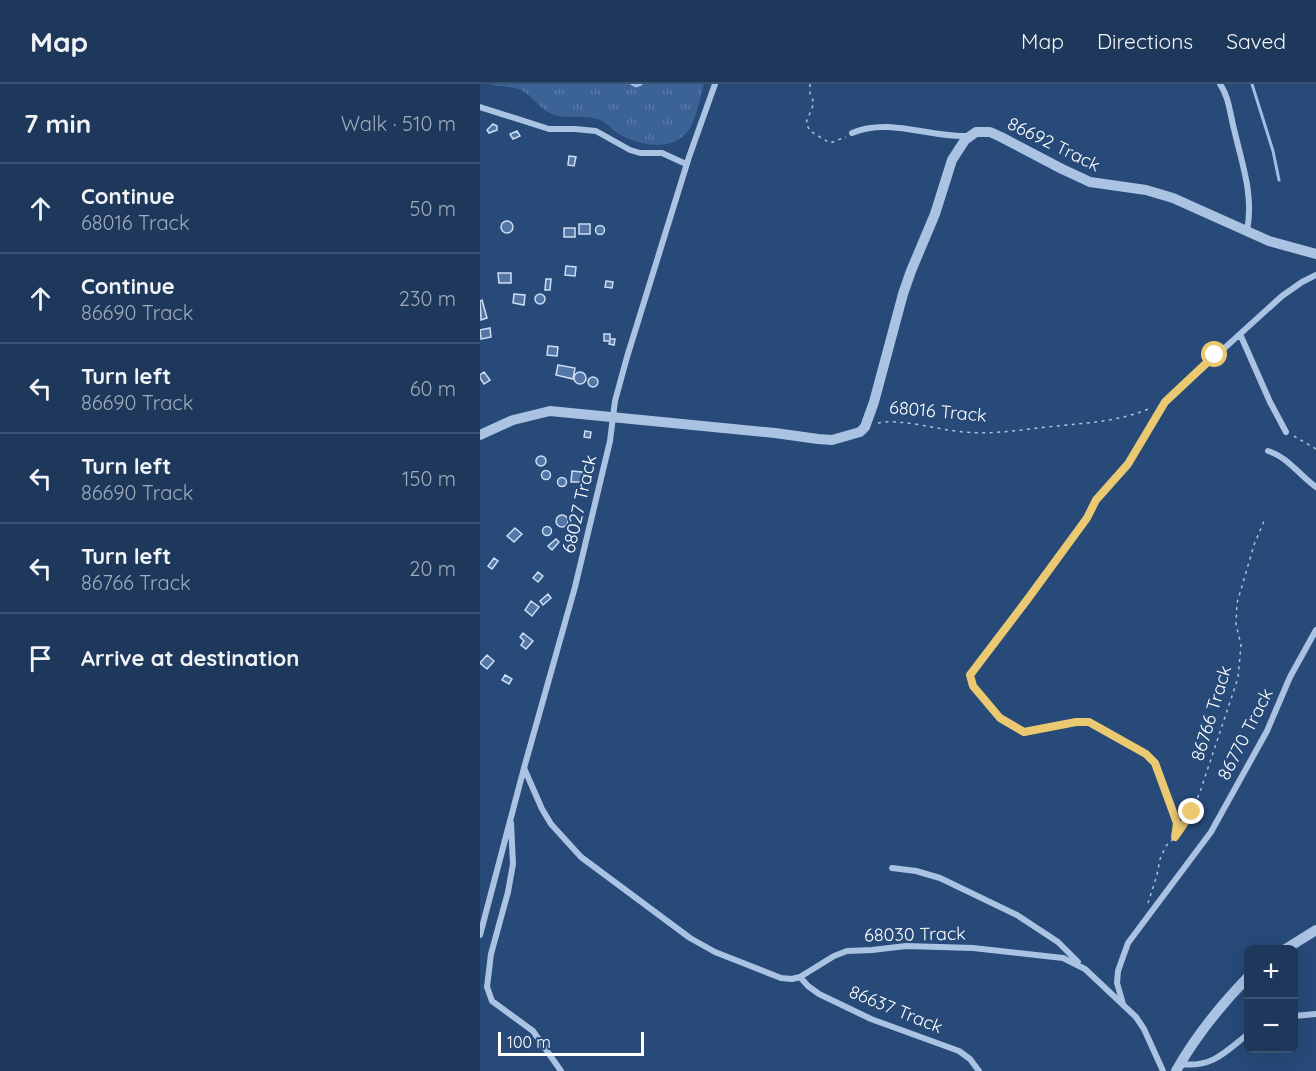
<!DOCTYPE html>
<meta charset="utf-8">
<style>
:root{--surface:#1d385b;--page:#253f61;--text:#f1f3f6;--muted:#a0acbb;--line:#3b5271}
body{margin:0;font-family:Quicksand,sans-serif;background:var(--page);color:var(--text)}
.controls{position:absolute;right:18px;bottom:18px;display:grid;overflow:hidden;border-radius:9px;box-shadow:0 6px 24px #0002}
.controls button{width:54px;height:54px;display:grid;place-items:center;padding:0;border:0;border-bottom:2px solid var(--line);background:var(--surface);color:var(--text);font:30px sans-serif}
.scale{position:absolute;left:18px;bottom:15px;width:146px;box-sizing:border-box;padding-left:6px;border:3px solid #fff;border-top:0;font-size:16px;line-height:21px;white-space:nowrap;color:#fff;-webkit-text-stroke:4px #274a79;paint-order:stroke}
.stop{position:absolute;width:18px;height:18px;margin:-14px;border:4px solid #ebc971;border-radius:50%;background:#fff}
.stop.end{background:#ebc971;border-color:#fff;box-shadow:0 2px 6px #0008}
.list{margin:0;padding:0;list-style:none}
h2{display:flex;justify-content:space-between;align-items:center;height:78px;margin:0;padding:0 24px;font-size:26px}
h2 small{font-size:20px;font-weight:400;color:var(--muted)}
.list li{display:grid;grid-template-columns:39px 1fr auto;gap:18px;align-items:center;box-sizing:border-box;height:90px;padding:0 24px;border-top:2px solid var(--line)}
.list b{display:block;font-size:22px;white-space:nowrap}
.list p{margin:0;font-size:20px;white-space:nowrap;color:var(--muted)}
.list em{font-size:20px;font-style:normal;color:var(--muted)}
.icon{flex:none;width:33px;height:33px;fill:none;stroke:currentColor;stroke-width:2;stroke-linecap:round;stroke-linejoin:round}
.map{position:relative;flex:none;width:836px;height:987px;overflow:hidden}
header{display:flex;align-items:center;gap:36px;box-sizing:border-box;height:84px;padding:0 30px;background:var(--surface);border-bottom:2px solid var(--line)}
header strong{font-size:28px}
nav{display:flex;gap:33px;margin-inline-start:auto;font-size:21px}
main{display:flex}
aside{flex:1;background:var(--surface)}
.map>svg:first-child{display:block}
.grass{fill:url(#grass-tufts)}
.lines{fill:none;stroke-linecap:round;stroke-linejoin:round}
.stream{stroke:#9fbee3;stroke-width:3}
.building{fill:#5476a5;stroke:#cdddf3;stroke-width:1.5}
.path{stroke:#aac3e3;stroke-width:1.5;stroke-dasharray:3 4.5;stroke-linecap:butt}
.minor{stroke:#aac3e3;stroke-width:6}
.tertiary{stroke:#aac3e3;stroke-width:10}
.route{stroke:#ebc971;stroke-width:8}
.labels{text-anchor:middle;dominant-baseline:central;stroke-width:4.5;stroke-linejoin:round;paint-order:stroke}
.street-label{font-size:18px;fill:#fff;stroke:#274a79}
</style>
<header>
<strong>Map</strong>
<nav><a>Map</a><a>Directions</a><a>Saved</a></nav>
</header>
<main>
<aside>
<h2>7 min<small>Walk · 510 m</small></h2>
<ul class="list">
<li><svg class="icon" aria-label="ahead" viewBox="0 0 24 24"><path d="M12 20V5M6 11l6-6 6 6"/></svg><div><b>Continue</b><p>68016 Track</p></div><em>50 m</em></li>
<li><svg class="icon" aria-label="ahead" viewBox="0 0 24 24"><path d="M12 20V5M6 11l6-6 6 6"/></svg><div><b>Continue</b><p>86690 Track</p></div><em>230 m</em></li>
<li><svg class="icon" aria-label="left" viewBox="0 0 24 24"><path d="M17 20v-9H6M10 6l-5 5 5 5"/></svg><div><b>Turn left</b><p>86690 Track</p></div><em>60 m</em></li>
<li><svg class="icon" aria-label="left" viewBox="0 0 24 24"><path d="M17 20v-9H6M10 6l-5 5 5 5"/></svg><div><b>Turn left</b><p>86690 Track</p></div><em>150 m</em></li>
<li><svg class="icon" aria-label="left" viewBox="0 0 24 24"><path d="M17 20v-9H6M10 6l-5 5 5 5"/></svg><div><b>Turn left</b><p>86766 Track</p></div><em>20 m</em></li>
<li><svg class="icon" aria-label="arrive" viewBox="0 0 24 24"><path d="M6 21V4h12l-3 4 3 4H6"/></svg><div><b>Arrive at destination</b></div></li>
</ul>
</aside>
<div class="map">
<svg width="836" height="987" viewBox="0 0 836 987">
<defs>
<pattern id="grass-tufts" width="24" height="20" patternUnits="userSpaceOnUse" patternTransform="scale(1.5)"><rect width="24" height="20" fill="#3b6396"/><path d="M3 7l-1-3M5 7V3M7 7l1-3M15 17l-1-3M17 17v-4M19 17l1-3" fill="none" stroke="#587aa6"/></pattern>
</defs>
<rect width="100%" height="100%" fill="#274a79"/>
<path class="grass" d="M9 0H224C220 14 217 31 210 44 196 69 158 62 139 50 133 47 129 41 124 38 108 29 91 36 74 31 60 26 53 12 41 6 32 2 19 3 9 0Z"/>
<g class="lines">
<path class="stream" d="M152 0 156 2 161 0
M772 0 793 67 799 96"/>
</g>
<path class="building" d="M13 40 17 42V46L9 49 7 46Z
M37 47 40 52 33 55 30 50Z
M89 72 96 73 94 82 88 81Z
M21 143a6 6 0 1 1 12 0a6 6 0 1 1-12 0Z
M99 140H110V150H99Z
M115.5 146a4.5 4.5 0 1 1 9 0a4.5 4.5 0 1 1-9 0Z
M84 144H95V153H84Z
M86 182 96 183 95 192 85 191Z
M18 189H31V199H19Z
M66 195H71L70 206H65Z
M126 197 133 198 132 204 125 203Z
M55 215a5 5 0 1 1 10 0a5 5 0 1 1-10 0Z
M34 210 45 211 44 221 33 219Z
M2 216 7 234 1 236 0 217Z
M10 244 11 253 1 255 0 246Z
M124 250H130V255H135L134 261 129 260 130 257H124Z
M68 262 78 263 77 272 67 271Z
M78 281 95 284 93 295 76 291Z
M4 288 10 296 4 300 0 294V291Z
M94 294a6 6 0 1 1 12 0a6 6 0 1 1-12 0Z
M108 298a5 5 0 1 1 10 0a5 5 0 1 1-10 0Z
M105 347 111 348 110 354 104 353Z
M56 377a5 5 0 1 1 10 0a5 5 0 1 1-10 0Z
M61.5 391a4.5 4.5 0 1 1 9 0a4.5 4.5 0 1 1-9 0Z
M92 387 102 388 101 398H91Z
M77.5 398a4.5 4.5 0 1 1 9 0a4.5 4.5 0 1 1-9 0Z
M76 437a6 6 0 1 1 12 0a6 6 0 1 1-12 0Z
M62.5 447a4.5 4.5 0 1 1 9 0a4.5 4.5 0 1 1-9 0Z
M35 444 42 450 34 458 27 452Z
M76 455 79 458 72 466 68 462Z
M14 474 18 477 12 485 8 482Z
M58 488 63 492 58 498 53 494Z
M68 510 71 514 63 521 60 517Z
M51 517 59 523 52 532 45 526Z
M43 549 53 557 46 565 41 561 44 557 40 553Z
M7 571 14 577 7 585 0 579Z
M25 591 32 595 29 600 22 596Z"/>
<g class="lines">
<path class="path" d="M330 0V9L334 19 326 39 330 47 350 59 366 53
M398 339C421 334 458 346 484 348 515 351 545 345 576 342 609 339 640 337 671 324
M814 352 836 365
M541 524 493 585 490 591 493 602 520 634 544 648 596 638H609L666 670 675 679 697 739 695 753 686 762 680 775 677 791 668 819
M696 753 712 728 721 705 758 594 761 561 756 540 757 519 774 461 784 437"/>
<path class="minor" d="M740 0C749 13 750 30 754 45 762 80 774 111 767 147
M0 23 69 45H95L116 47 150 66 160 69H182L206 80
M372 49C409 33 450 54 488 52
M760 250 790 318 806 348
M788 367C808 373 819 391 836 403
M547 517 607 434 616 416 648 380 685 318 802 212 822 198 836 191
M44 684 62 725 71 740 101 773 210 854 235 868 301 894 312 895 320 893 354 872 367 867 392 866 426 862 493 864 583 874 605 885 656 933 664 945 683 987
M31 739 33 780 28 808 11 870 7 903 12 917 53 947 81 987
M412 784 436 787 460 794 537 831 578 858 598 878
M0 851 44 684 95 503 130 357 135 317 147 273 209 73 235 0
M320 893 328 902 339 910 391 935 479 967 490 975 499 987
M643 920 637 899 638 887 648 859 731 748 787 647 810 593 836 546
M814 932 836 930
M700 980C732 984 744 969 768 950"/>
<path class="tertiary" d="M0 351 33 336 70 327 295 349 338 355 352 356 380 348 385 343 394 318 423 210 431 187 455 130 472 76 485 56 496 48H510L521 53 582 85 610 98 666 106 693 114 789 157 836 170
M804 866 836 846
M696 987C715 953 741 921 768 893"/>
</g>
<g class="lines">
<path class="route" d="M712 728 695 753 697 739 675 679 666 670 609 638H596L544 648 520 634 493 602 490 591 547 516 607 434 616 416 648 380 685 318 735 271"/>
</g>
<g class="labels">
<g class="street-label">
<text transform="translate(574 60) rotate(26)">86692 Track</text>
<text transform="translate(458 327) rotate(5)">68016 Track</text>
<text transform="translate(99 420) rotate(-77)">68027 Track</text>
<text transform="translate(731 629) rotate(-73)">86766 Track</text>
<text transform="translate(765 650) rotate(-63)">86770 Track</text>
<text transform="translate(435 850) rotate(-1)">68030 Track</text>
<text transform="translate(416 925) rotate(22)">86637 Track</text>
</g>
</g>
</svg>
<div class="controls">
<button>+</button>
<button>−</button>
</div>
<div class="scale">100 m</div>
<div class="stop" style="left:735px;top:271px"></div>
<div class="stop end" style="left:712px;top:728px"></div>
</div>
</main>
